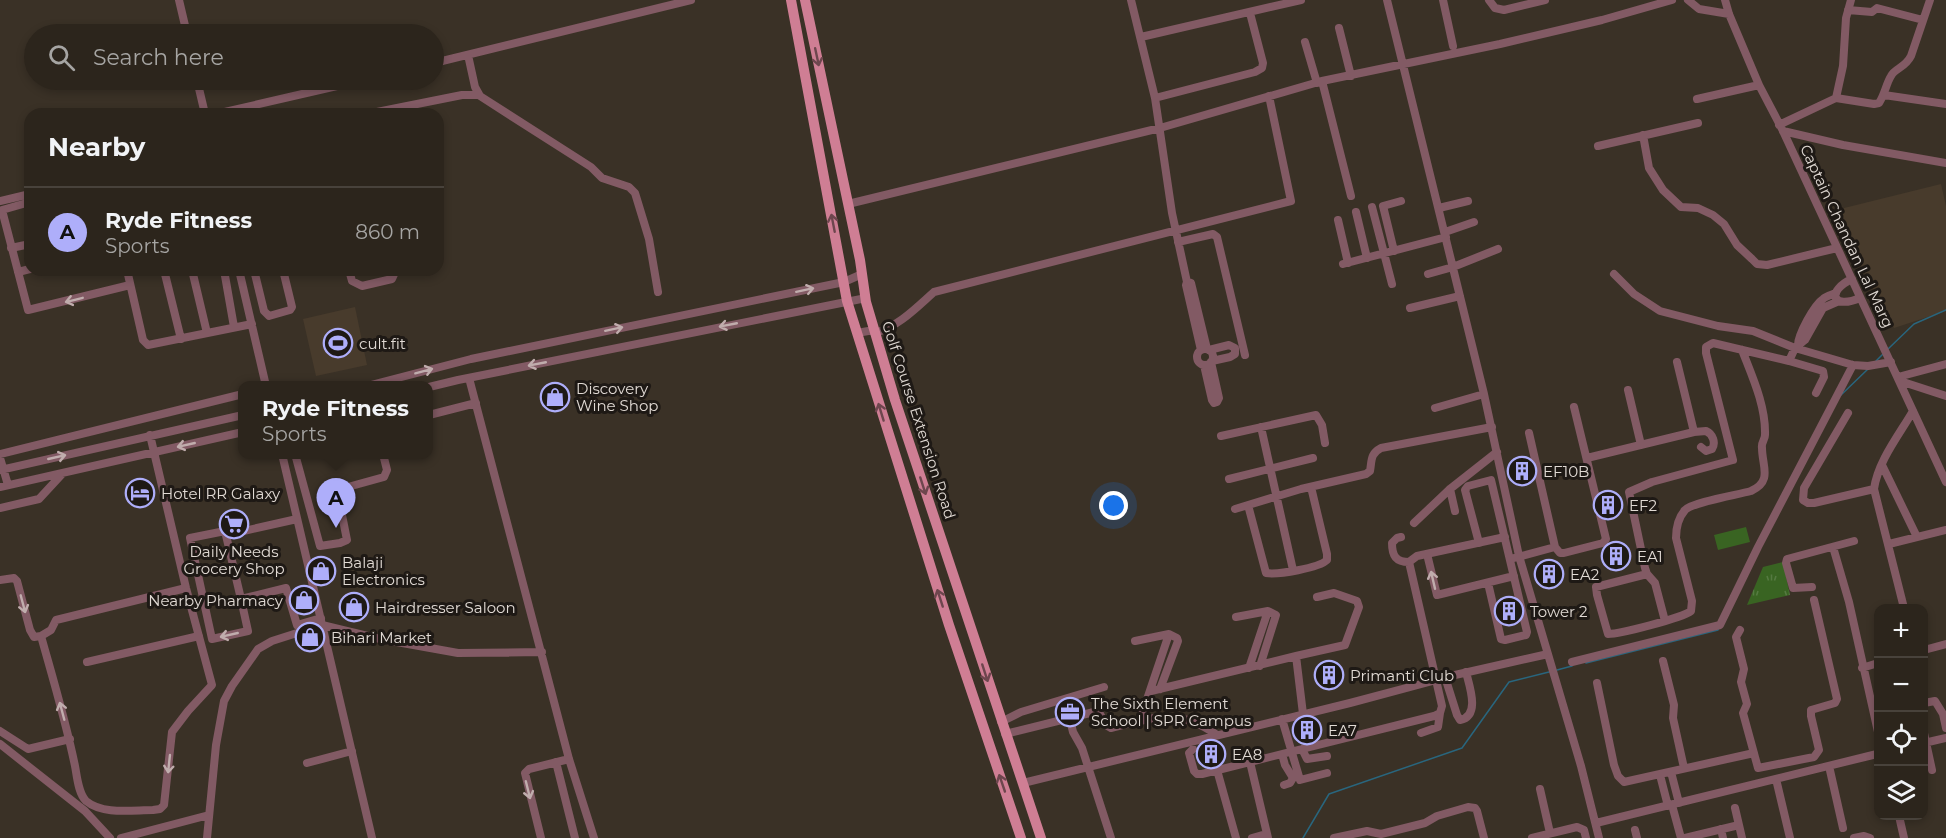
<!DOCTYPE html>
<meta charset="utf-8">
<style>
:root{--surface:#2c251c;--page:#383129;--text:#f1f3f6;--muted:#a6a5a3;--line:#48423b;--accent:#aeaefa}
body{margin:0;font-family:Montserrat,sans-serif;background:var(--page);color:var(--text)}
.controls{position:absolute;right:18px;bottom:18px;display:grid;overflow:hidden;border-radius:12px;box-shadow:0 3px 9px #0003}
.controls button{width:54px;height:54px;display:grid;place-items:center;padding:0;border:0;border-bottom:2px solid var(--line);background:var(--surface);color:var(--text);font:30px sans-serif}
.you{position:absolute;left:1114px;top:506px;width:21px;height:21px;margin:-15px;border:4px solid #fff;border-radius:50%;background:#1a73e8;box-shadow:0 0 0 9px #1a73e833}
.badge{display:grid;place-items:center;width:39px;height:39px;border-radius:50%;background:var(--accent);color:#111;font-size:20px;font-weight:700}
.pin{position:absolute;translate:-50% -50px;filter:drop-shadow(0 2px 3px #0008)}
.pin::after{content:'';position:absolute;top:32px;width:21px;height:18px;background:inherit;clip-path:polygon(0 0,100% 0,50% 100%)}
.popup{position:absolute;left:238px;top:381px;width:195px;height:78px;box-sizing:border-box;display:grid;place-content:center;border-radius:12px;background:var(--surface);filter:drop-shadow(0 2px 4px #0005);font-size:20px;white-space:nowrap;color:var(--muted)}
.popup b{font-size:22px;color:var(--text)}
.popup::after{content:'';position:absolute;left:50%;top:100%;margin-left:-12px;border:12px solid transparent;border-top-color:var(--surface)}
.list{margin:0;padding:0;list-style:none}
h2{display:flex;justify-content:space-between;align-items:center;height:78px;margin:0;padding:0 24px;font-size:26px}
h2 small{font-size:20px;font-weight:400;color:var(--muted)}
.list li{display:grid;grid-template-columns:39px 1fr auto;gap:18px;align-items:center;box-sizing:border-box;height:90px;padding:0 24px;border-top:2px solid var(--line)}
.list b{display:block;font-size:22px;white-space:nowrap}
.list p{margin:0;font-size:20px;white-space:nowrap;color:var(--muted)}
.list em{font-size:20px;font-style:normal;color:var(--muted)}
.icon{flex:none;width:33px;height:33px;fill:none;stroke:currentColor;stroke-width:2;stroke-linecap:round;stroke-linejoin:round}
.map{position:relative;flex:none;width:1946px;height:838px;overflow:hidden}
.search{position:absolute;background:var(--surface);box-shadow:0 3px 9px #0003;left:24px;top:24px;width:420px;height:66px;display:flex;align-items:center;gap:15px;box-sizing:border-box;padding:0 21px;border-radius:33px;color:var(--muted);font-size:22px}
.panel{position:absolute;background:var(--surface);box-shadow:0 3px 9px #0003;left:24px;top:108px;width:420px;height:168px;border-radius:18px}
.map>svg:first-child{display:block}
.commercial{fill:#483b2c}
.grass{fill:url(#grass-tufts)}
.pitch{fill:#396422}
.lines{fill:none;stroke-linecap:round;stroke-linejoin:round}
.stream{stroke:#29667e;stroke-width:1.5}
.minor{stroke:#825a64;stroke-width:8}
.major{stroke:#cf7e94;stroke-width:10}
.oneway{stroke:#6e464e}
.oneway2{stroke:#c0adad}
.labels{text-anchor:middle;dominant-baseline:central;stroke-width:6;stroke-linejoin:round;paint-order:stroke}
.street-label{font-size:15px;fill:#e1dad4;stroke:#1e1915}
.poi-label{font-size:15px;fill:#e1dad4;stroke:#1e1915;text-anchor:start}
</style>
<div class="map">
<svg width="1946" height="838" viewBox="0 0 1946 838">
<defs>
<pattern id="grass-tufts" width="24" height="20" patternUnits="userSpaceOnUse" patternTransform="scale(1.5)"><rect width="24" height="20" fill="#396422"/><path d="M3 7l-1-3M5 7V3M7 7l1-3M15 17l-1-3M17 17v-4M19 17l1-3" fill="none" stroke="#557a41"/></pattern>
</defs>
<rect width="100%" height="100%" fill="#3a3126"/>
<path class="commercial" d="M1941 184 1946 206V311L1894 328 1832 211Z
M355 307 367 365 316 376 303 319Z"/>
<path class="grass" d="M1783 562 1790 595 1747 605 1763 567Z"/>
<path class="pitch" d="M1746 527 1750 542 1718 550 1714 535Z"/>
<g class="lines">
<path class="stream" d="M1888 349 1914 324 1946 310
M1876 361 1883 354
M1841 395 1868 369
M1586 663 1718 630 1719 628
M1557 670 1572 666
M1303 838 1329 794 1462 748 1509 682 1549 672"/>
<path class="minor" d="M179 0 187 34
M1131 0 1155 98 1172 213 1187 282
M1387 0 1484 394 1519 556 1581 766 1599 838
M1443 0 1453 46
M1489 0 1495 8 1504 10 1545 0
M1688 0 1699 9 1729 14
M1725 0 1729 14 1759 85 1783 131 1946 482
M1848 10 1872 12 1877 8 1923 20
M1339 28 1351 76
M1141 37 1301 0
M1305 42 1317 83
M468 55 475 87 480 96 591 167 602 178 629 187 635 193 649 239 658 292
M434 63 691 0
M197 80 205 114
M1322 81 1351 196
M1884 95 1946 104
M1155 98 1255 72 1262 68 1263 63 1250 13
M1836 98 1843 66 1846 18 1851 0
M1697 99 1759 85
M216 114 363 80
M367 114 462 95H478
M1779 125 1836 98 1874 104 1879 103C1885 94 1886 84 1891 76 1895 68 1905 68 1911 56L1930 0
M1783 131 1843 145 1946 163
M1643 135 1649 168 1663 190 1681 207 1698 208 1713 215 1724 224 1737 245 1752 259 1757 264 1767 265 1837 248
M1598 146 1698 123
M0 201 30 194
M30 202 2 210 28 310 130 285
M848 204 1160 128 1322 81 1500 44 1602 20 1672 0
M1372 207 1392 284
M1439 208 1468 201
M1356 212 1367 258
M1338 220 1348 263
M1445 232 1474 222
M1178 242 1213 234 1217 237 1245 355
M11 248 30 244
M1394 251 1383 206 1401 201
M1343 264 1446 237
M127 270 143 340 148 345 252 324
M164 270 181 339
M192 270 207 333
M224 270 234 327
M239 270 266 386
M254 270 264 311 269 316 290 310 292 307 283 270
M349 270 352 281 362 286 392 279 396 270
M18 272 30 269
M1428 274 1453 267 1498 249
M1614 274 1634 294 1660 311 1718 326 1753 331 1795 348 1853 365 1868 366 1891 362
M1852 279C1826 291 1832 310 1860 298
M1410 308 1460 296
M857 333 874 330
M875 333C899 326 916 308 934 292L1291 201 1269 96
M1798 345C1798 335 1814 305 1823 299 1826 296 1831 295 1836 293
M1197 357a8 8 0 1 1 16 0a8 8 0 1 1-16 0Z
M1201 350 1186 285 1187 282 1191 283 1207 349
M1209 350 1229 345 1235 348V354L1230 357 1212 361
M1789 361 1823 371 1824 377 1816 393
M1204 365 1212 400 1214 403 1217 402 1219 398 1211 362
M1898 377 1946 364
M469 378 569 759 594 838
M1900 381 1946 396
M367 386 471 359 844 282 862 274
M429 387 458 380 866 298
M1628 390 1641 445
M1435 408 1484 394
M1848 413 1804 488 1803 500 1808 503H1814L1874 489
M429 415 476 403
M1261 427 1293 570
M1694 432 1706 431C1713 434 1716 443 1712 449L1706 451 1701 447
M150 435 186 588 212 685 188 711 172 732 164 805 160 809 153 810C132 810 103 815 86 801 78 793 77 776 75 766 66 722 53 679 41 636L51 630 56 620 186 588
M1221 436 1316 415 1322 425 1325 443
M0 454 243 394
M282 454 372 838
M295 454 320 546 340 543 347 540 337 490 384 477 387 470 383 454
M0 458 8 485
M1587 458 1694 432 1677 362
M1882 465 1917 537
M0 470 243 415
M1229 479 1313 458
M0 487 243 432
M1450 489 1455 511
M1248 505 1266 573C1278 575 1319 568 1327 560V554L1311 487
M0 508 39 499 63 473
M1235 509 1301 489 1366 474 1370 471C1372 460 1370 454 1381 448L1492 427
M1414 523 1450 489 1497 452
M226 535 297 519
M1401 537 1397 538 1392 543C1392 556 1396 562 1409 562
M1479 543 1465 490 1468 486 1491 480 1527 632 1526 635 1505 640 1501 639 1488 583
M1889 544 1946 530
M1555 547 1560 553H1564L1603 543 1606 539 1574 407
M1833 547 1849 602 1878 732
M1427 554 1437 595 1514 576
M1514 558 1555 547 1529 433
M1647 574 1596 587 1597 595 1608 634C1620 634 1682 618 1691 611L1692 601 1676 538C1676 528 1678 518 1685 510 1693 502 1737 495 1751 491 1773 481 1762 466 1762 448 1761 442 1765 440 1765 435 1766 406 1752 376 1742 350
M0 580 14 578 17 581 30 630 34 637 41 636
M1812 587 1793 588 1786 563 1787 559 1854 541
M241 599 225 531 190 538 212 639 248 631 241 599 286 588 297 625 321 618
M1904 608 1874 489C1878 461 1899 435 1913 411
M1236 617 1268 611 1276 615 1260 666
M1665 621 1655 583 1647 574 1645 568 1629 492 1652 482 1733 460 1706 353V347L1713 343 1789 361 1795 348 1805 340 1823 308 1839 301
M1740 630 1736 637 1744 669 1741 682 1747 704 1743 713 1758 768 1814 757 1819 750 1811 716V710L1835 703 1837 699 1814 600
M1135 641 1169 634 1177 638 1178 641 1160 689
M1924 650 1946 644
M1296 656 1345 645 1359 607 1357 601 1334 593 1317 597
M1663 661 1674 705 1673 718 1684 768
M87 662 199 636
M1572 662 1720 625 1758 547 1853 365
M1249 668 1268 611
M1862 668 1878 663
M1445 677 1457 715 1460 720C1481 716 1469 685 1466 672
M1597 683 1614 765 1618 776 1624 782 1754 753
M1151 691 1296 656 1303 714
M1066 703 1073 732 1082 748 1111 838
M1924 703 1935 701 1943 714 1946 728
M1282 719 1300 780 1327 773
M1140 720 1169 634
M1001 722 1021 712 1104 687
M0 731 28 749 70 739
M1421 733 1438 727 1440 713
M1924 733 1932 770
M1005 734 1094 712 1100 714 1106 725 1111 728C1155 718 1176 706 1217 735
M1924 743 1946 738
M0 744 85 811 110 838
M1193 749 1189 753 1194 771 1197 774H1202L1434 716 1440 713 1442 706 1409 562 1417 556 1505 537
M1302 749 1307 759 1327 756
M1282 754 1285 765 1293 778 1290 783 1284 785
M556 762 575 838
M1250 762 1268 838
M307 763 352 751
M1829 766 1843 828
M1217 770 1236 838
M1671 772 1679 803
M1660 775 1668 806
M1776 779 1790 838
M1023 783 1350 703 1455 675 1548 654
M1540 789 1550 833
M1672 805 1681 838
M1735 808 1742 838
M1899 816 1904 838
M1596 823 1877 754
M1721 829 1723 838
M1635 830 1637 838
M121 838 209 815
M207 838 216 745 224 701 232 686 258 649 272 641 322 625 380 639 458 653 542 652
M541 838 525 773 529 769 569 759
M1252 838 1266 834
M1334 838 1367 831 1381 834 1425 823 1437 816 1468 807 1475 808 1477 811 1484 838
M1532 838 1577 827 1584 830 1586 838
M1685 838 1739 825
M1854 838 1864 836 1870 838"/>
<path class="major" d="M791 0 847 301 949 625 1021 838
M805 0 860 260 866 302 895 400 1041 838"/>
</g>
<defs><path id="oneway-shaft" d="M-6 0H5M1.5-3L5.5 0L1.5 3" fill="none" stroke-width="1.6" stroke-linecap="round" stroke-linejoin="round" transform="scale(1.5)"/></defs>
<g class="oneway">
<use href="#oneway-shaft" transform="translate(817 57) rotate(78)"/>
<use href="#oneway-shaft" transform="translate(833 223) rotate(-101)"/>
<use href="#oneway-shaft" transform="translate(881 412) rotate(-107)"/>
<use href="#oneway-shaft" transform="translate(923 486) rotate(72)"/>
<use href="#oneway-shaft" transform="translate(940 598) rotate(-108)"/>
<use href="#oneway-shaft" transform="translate(985 673) rotate(72)"/>
<use href="#oneway-shaft" transform="translate(1002 783) rotate(-109)"/>
</g>
<g class="oneway2">
<use href="#oneway-shaft" transform="translate(805 290) rotate(-12)"/>
<use href="#oneway-shaft" transform="translate(74 300) rotate(166)"/>
<use href="#oneway-shaft" transform="translate(728 325) rotate(169)"/>
<use href="#oneway-shaft" transform="translate(614 329) rotate(-12)"/>
<use href="#oneway-shaft" transform="translate(537 364) rotate(169)"/>
<use href="#oneway-shaft" transform="translate(424 371) rotate(-15)"/>
<use href="#oneway-shaft" transform="translate(186 445) rotate(167)"/>
<use href="#oneway-shaft" transform="translate(57 457) rotate(-13)"/>
<use href="#oneway-shaft" transform="translate(1433 580) rotate(-103)"/>
<use href="#oneway-shaft" transform="translate(23 604) rotate(75)"/>
<use href="#oneway-shaft" transform="translate(229 635) rotate(167)"/>
<use href="#oneway-shaft" transform="translate(62 711) rotate(-105)"/>
<use href="#oneway-shaft" transform="translate(169 764) rotate(96)"/>
<use href="#oneway-shaft" transform="translate(528 790) rotate(76)"/>
</g>
<defs>
<g id="stadium-ring" transform="scale(1.5)"><circle r="9.5" fill="#1e1915" stroke="#aeaefa" stroke-width="1.5"/><path d="M0-5a6.5 5 0 1 0 0 10a6.5 5 0 1 0 0-10ZM-3.5-1.8h7v3.6h-7Z" fill="#aeaefa"/></g>
<g id="shop-ring" transform="scale(1.5)"><circle r="9.5" fill="#1e1915" stroke="#aeaefa" stroke-width="1.5"/><path d="M-5-2.5h2.3a2.7 3.5 0 0 1 5.4 0H5L5.5 6h-11ZM-1.5-2.5h3a1.5 2.3 0 0 0-3 0Z" fill="#aeaefa"/></g>
<g id="building-ring" transform="scale(1.5)"><circle r="9.5" fill="#1e1915" stroke="#aeaefa" stroke-width="1.5"/><path d="M-4-6H4V6H1V3H-1V6H-4ZM-2.5-4.3h1.7v1.8h-1.7ZM.8-4.3h1.7v1.8H.8ZM-2.5-1h1.7V.8h-1.7ZM.8-1h1.7V.8H.8Z" fill="#aeaefa"/></g>
<g id="hotel-ring" transform="scale(1.5)"><circle r="9.5" fill="#1e1915" stroke="#aeaefa" stroke-width="1.5"/><path d="M-6-4.5h1.5V1H6V5H4.5V3h-9V5H-6ZM-4 0a1.8 1.8 0 1 1 3.6 0ZM.5 0V-2.5h3Q6-2.5 6 0Z" fill="#aeaefa"/></g>
<g id="supermarket-ring" transform="scale(1.5)"><circle r="9.5" fill="#1e1915" stroke="#aeaefa" stroke-width="1.5"/><path d="M-6-5.5h2.5l.6 2H6L4.5 2H-2.5L-4.4-4H-6ZM-1.5 3.2a1.3 1.3 0 1 0 .1 0ZM3 3.2a1.3 1.3 0 1 0 .1 0Z" fill="#aeaefa"/></g>
<g id="office-ring" transform="scale(1.5)"><circle r="9.5" fill="#1e1915" stroke="#aeaefa" stroke-width="1.5"/><path d="M-6-3h4V-5.5h4V-3h4V5H-6ZM-1-4.5V-3h2v-1.5ZM-6 0V1H6V0Z" fill="#aeaefa"/></g>
</defs>
<g fill-rule="evenodd">
<use href="#stadium-ring" x="338" y="343"/>
<use href="#shop-ring" x="555" y="397"/>
<use href="#building-ring" x="1522" y="471"/>
<use href="#hotel-ring" x="140" y="493"/>
<use href="#building-ring" x="1608" y="505"/>
<use href="#supermarket-ring" x="234" y="524"/>
<use href="#building-ring" x="1616" y="556"/>
<use href="#shop-ring" x="321" y="571"/>
<use href="#building-ring" x="1549" y="574"/>
<use href="#shop-ring" x="304" y="600"/>
<use href="#shop-ring" x="354" y="607"/>
<use href="#building-ring" x="1509" y="611"/>
<use href="#shop-ring" x="310" y="637"/>
<use href="#building-ring" x="1329" y="675"/>
<use href="#office-ring" x="1070" y="712"/>
<use href="#building-ring" x="1307" y="730"/>
<use href="#building-ring" x="1211" y="754"/>
</g>
<g class="labels">
<g class="street-label">
<text transform="translate(1847 236) rotate(65)">Captain Chandan Lal Marg</text>
<text transform="translate(919 420) rotate(72)">Golf Course Extension Road</text>
</g>
<g class="poi-label">
<text x="359" y="343">cult.fit</text>
<text x="576" y="388">Discovery<tspan x="576" dy="17">Wine Shop</tspan></text>
<text x="1543" y="471">EF10B</text>
<text x="161" y="493">Hotel RR Galaxy</text>
<text x="1629" y="505">EF2</text>
<text x="234" y="551" text-anchor="middle">Daily Needs<tspan x="234" dy="17">Grocery Shop</tspan></text>
<text x="1637" y="556">EA1</text>
<text x="342" y="562">Balaji<tspan x="342" dy="17">Electronics</tspan></text>
<text x="1570" y="574">EA2</text>
<text x="283" y="600" text-anchor="end">Nearby Pharmacy</text>
<text x="375" y="607">Hairdresser Saloon</text>
<text x="1530" y="611">Tower 2</text>
<text x="331" y="637">Bihari Market</text>
<text x="1350" y="675">Primanti Club</text>
<text x="1091" y="703">The Sixth Element<tspan x="1091" dy="17">School | SPR Campus</tspan></text>
<text x="1328" y="730">EA7</text>
<text x="1232" y="754">EA8</text>
</g>
</g>
</svg>
<div class="controls">
<button>+</button>
<button>−</button>
<button><svg class="icon" aria-label="locate" viewBox="0 0 24 24"><circle cx="12" cy="12" r="6"/><path d="M12 2v4M12 18v4M2 12h4M18 12h4"/></svg></button>
<button><svg class="icon" aria-label="layers" viewBox="0 0 24 24"><path d="M12 4l9 5-9 5-9-5zM3 14l9 5 9-5"/></svg></button>
</div>
<div class="you"></div>
<div class="pin badge" style="left:336px;top:528px">A</div>
<div class="popup"><b>Ryde Fitness</b>Sports</div>
<div class="search"><svg class="icon" aria-label="search" viewBox="0 0 24 24"><circle cx="10" cy="10" r="6"/><path d="M15 15l6 6"/></svg>Search here</div>
<section class="panel">
<h2>Nearby<small></small></h2>
<ul class="list">
<li><span class="badge">A</span><div><b>Ryde Fitness</b><p>Sports</p></div><em>860 m</em></li>
</ul>
</section>
</div>
